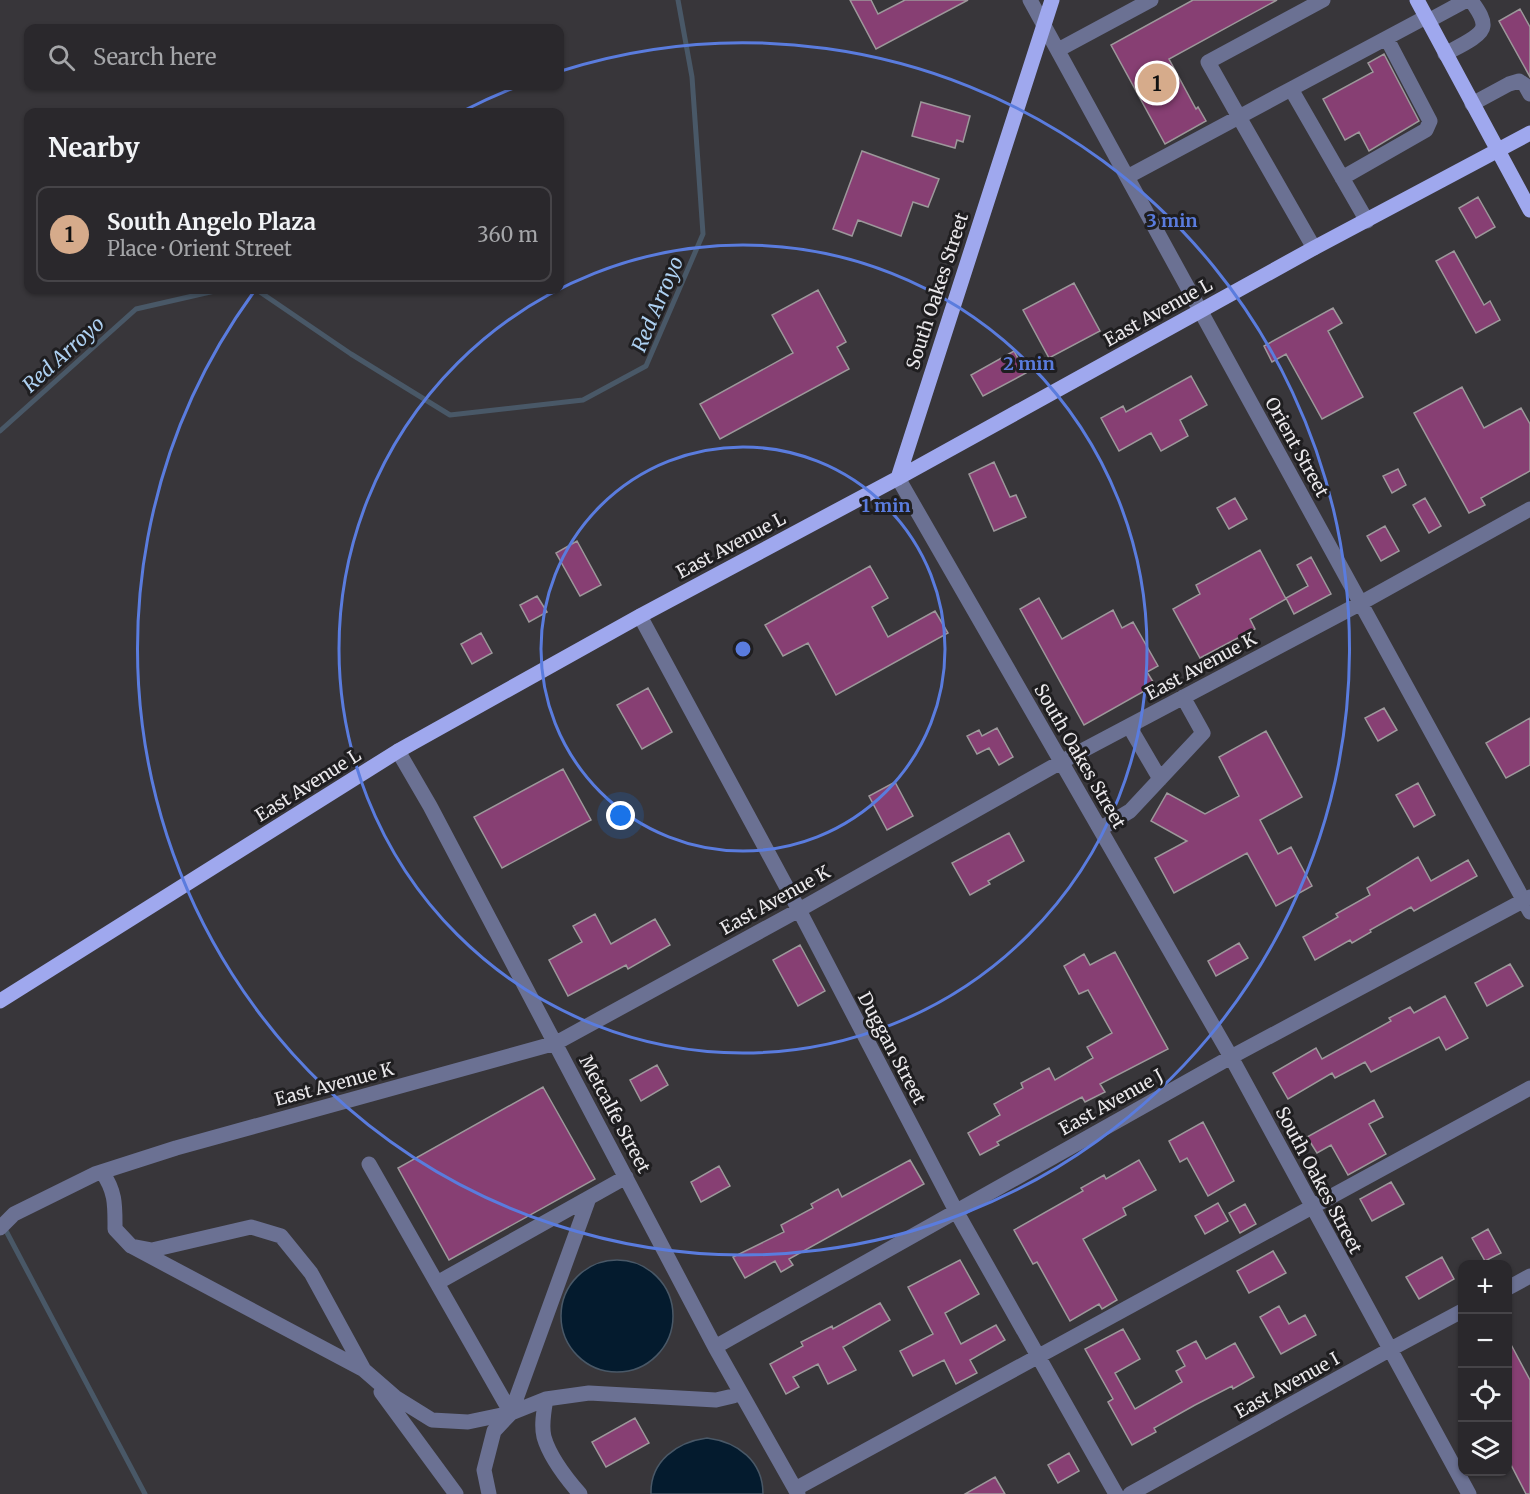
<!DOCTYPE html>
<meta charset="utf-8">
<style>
:root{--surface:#2a282c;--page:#323034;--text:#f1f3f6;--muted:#a5a6a9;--line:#464448;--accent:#d6ab8b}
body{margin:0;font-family:Merriweather,serif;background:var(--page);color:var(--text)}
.controls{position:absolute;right:18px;bottom:18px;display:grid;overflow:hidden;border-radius:12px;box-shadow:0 2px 4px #0004}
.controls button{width:54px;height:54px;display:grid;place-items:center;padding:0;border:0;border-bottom:2px solid var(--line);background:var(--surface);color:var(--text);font:30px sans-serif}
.you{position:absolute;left:621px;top:816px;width:21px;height:21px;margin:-15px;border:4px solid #fff;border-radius:50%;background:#1a73e8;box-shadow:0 0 0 9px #1a73e833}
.badge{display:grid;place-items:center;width:39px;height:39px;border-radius:50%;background:var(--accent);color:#111;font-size:20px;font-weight:700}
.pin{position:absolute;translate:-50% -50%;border:3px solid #fff;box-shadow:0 2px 6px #0006}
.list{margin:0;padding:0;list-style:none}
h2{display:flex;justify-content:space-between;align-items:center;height:78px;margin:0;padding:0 24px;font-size:26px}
h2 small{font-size:20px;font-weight:400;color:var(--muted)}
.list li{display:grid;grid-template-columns:39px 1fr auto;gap:18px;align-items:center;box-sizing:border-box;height:96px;margin:0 12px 12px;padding:0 12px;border:2px solid var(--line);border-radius:12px}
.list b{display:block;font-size:22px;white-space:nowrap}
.list p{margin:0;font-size:20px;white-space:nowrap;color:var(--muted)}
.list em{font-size:20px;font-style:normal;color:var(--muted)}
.icon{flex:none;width:33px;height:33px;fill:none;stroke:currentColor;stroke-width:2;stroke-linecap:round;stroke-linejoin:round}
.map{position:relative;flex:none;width:1530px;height:1494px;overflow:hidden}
.search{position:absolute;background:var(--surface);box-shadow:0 2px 4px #0004;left:24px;top:24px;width:540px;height:66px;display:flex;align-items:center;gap:15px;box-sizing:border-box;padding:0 21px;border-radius:12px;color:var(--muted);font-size:22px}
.panel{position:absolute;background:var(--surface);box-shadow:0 2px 4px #0004;left:24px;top:108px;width:540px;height:186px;border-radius:12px}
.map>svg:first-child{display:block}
.water{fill:#041b2e;stroke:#495867;stroke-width:1.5}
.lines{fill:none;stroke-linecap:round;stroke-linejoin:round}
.stream{stroke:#495867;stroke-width:5}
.building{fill:#873f73;stroke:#9d989b;stroke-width:1.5}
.minor{stroke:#6b7193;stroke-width:15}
.major{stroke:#9fa8ee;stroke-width:15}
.ring{fill:none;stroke:#5a7cde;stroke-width:3}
.labels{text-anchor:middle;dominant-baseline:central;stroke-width:6;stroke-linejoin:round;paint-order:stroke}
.street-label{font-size:18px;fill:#eae8eb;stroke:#1f1e20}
.water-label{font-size:20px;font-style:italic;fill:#aed1f2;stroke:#1f1e20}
.centre{fill:#5a7cde;stroke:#1f1e20;stroke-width:3}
.ring-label{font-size:18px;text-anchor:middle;font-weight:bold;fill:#5a7cde;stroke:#1f1e20;stroke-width:6;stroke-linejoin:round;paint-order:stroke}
</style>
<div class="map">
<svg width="1530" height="1494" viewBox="0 0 1530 1494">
<rect width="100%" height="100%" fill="#38363a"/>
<path class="water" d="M561 1316a56 56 0 1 1 112 0a56 56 0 1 1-112 0Z
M707 1438C738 1442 763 1461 763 1494H651C650 1461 677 1442 707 1438Z"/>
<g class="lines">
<path class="stream" d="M257 290 351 354 450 415 583 400 646 366 703 234 692 77 678 0
M0 431 136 309 219 290
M4 1227 145 1494"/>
</g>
<path class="building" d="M850 0H871L878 14 905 0H968L876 49Z
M1193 0H1277L1169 59 1196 109 1198 107 1206 121 1165 144 1111 45Z
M1520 9 1530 27V77L1499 21Z
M1384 54 1419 121 1369 151 1359 132 1345 140 1323 99 1373 72 1368 63Z
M921 102 970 116 963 142 957 140 955 148 912 136Z
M862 151 939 179 928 207 913 202 901 236 858 220 852 236 833 229Z
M1478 197 1495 227 1476 238 1459 208Z
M1454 251 1484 305 1490 301 1500 320 1476 333 1436 261Z
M1074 283 1100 331 1049 358 1023 310Z
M818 290 846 342 837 347 849 369 720 439 700 404 793 353 772 315Z
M1333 308 1342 323 1328 331 1363 397 1322 419 1286 354 1272 362 1264 346Z
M1014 351 1026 373 983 396 971 375Z
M1191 376 1207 405 1180 420 1188 436 1161 451 1151 433 1119 451 1101 418 1123 406 1126 412Z
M1462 387 1484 428 1521 408 1530 424V471L1481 498 1485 505 1469 513 1414 413Z
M994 462 1010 497 1016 495 1026 517 994 531 969 474Z
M1398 469 1406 485 1392 493 1383 476Z
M1235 498 1247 519 1229 529 1217 508Z
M1425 498 1441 526 1429 533 1413 505Z
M1385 526 1399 551 1381 561 1367 536Z
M577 541 601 585 580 596 556 553Z
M1260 550 1286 599 1250 619 1255 629 1200 658 1173 609 1200 594 1196 585Z
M1311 557 1331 594 1294 614 1286 598 1308 586 1297 565Z
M870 566 888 598 872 607 888 637 935 611 948 633 836 695 808 643 783 656 765 625Z
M537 596 547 612 529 622 520 605Z
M1039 598 1062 639 1113 610 1122 628 1133 622 1158 666 1147 672 1155 685 1084 725 1020 609Z
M481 633 492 653 472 664 461 644Z
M648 688 672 732 642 749 617 705Z
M1384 708 1397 730 1378 741 1365 718Z
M1530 718V765L1506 778 1486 743Z
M997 728 1013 757 999 765 989 748 977 754 967 736 979 730 982 736Z
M1266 731 1302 797 1260 820 1278 854 1291 847 1312 886 1276 906 1247 853 1174 893 1155 858 1187 841 1151 821 1167 793 1205 814 1239 796 1219 757Z
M563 769 591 820 502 868 474 817Z
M895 782 913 816 887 830 869 796Z
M1418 783 1435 815 1414 827 1396 795Z
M1009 833 1024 861 988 881 990 884 970 895 952 863Z
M1418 857 1431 881 1468 860 1477 876 1414 911 1411 907 1370 930 1371 932 1352 943 1350 940 1315 960 1303 937 1338 917 1336 914 1370 895 1367 888Z
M595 914 611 944 655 919 670 945 628 969 626 965 568 996 549 960 582 942 573 926Z
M1239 943 1248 958 1216 976 1208 961Z
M800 945 825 991 798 1006 773 960Z
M1115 952 1168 1049 1100 1084 1105 1092 1085 1102 1082 1097 997 1142 999 1145 980 1155 968 1133 1000 1115 994 1104 1023 1088 1021 1083 1049 1068 1055 1080 1093 1058 1087 1047 1112 1033 1088 990 1079 994 1064 966 1084 954 1090 965Z
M1510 964 1523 986 1487 1006 1475 983Z
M1445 996 1468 1038 1446 1050 1439 1037 1371 1072 1365 1062 1335 1078 1332 1073 1288 1099 1273 1073 1316 1048 1322 1059 1391 1021 1389 1018 1410 1007 1414 1013Z
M657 1065 668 1085 641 1101 630 1080Z
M543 1087 595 1179 449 1260 398 1168Z
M1374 1100 1383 1117 1369 1124 1386 1154 1348 1175 1331 1145 1317 1153 1307 1137Z
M1203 1122 1234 1181 1208 1196 1187 1158 1180 1162 1169 1141Z
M910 1160 924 1184 789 1259 793 1265 781 1272 775 1261 745 1278 733 1257 784 1232 781 1225 813 1208 811 1204 838 1189 842 1197Z
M1139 1160 1156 1190 1123 1208 1126 1215 1083 1239 1117 1300 1102 1309 1099 1304 1070 1321 1037 1262 1033 1264 1014 1230 1083 1191 1081 1188 1104 1175 1106 1179Z
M719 1166 730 1186 701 1202 691 1182Z
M1391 1182 1404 1204 1372 1221 1360 1199Z
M1218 1203 1228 1221 1205 1234 1195 1216Z
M1245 1204 1256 1224 1240 1233 1229 1213Z
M1488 1229 1501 1253 1485 1261 1472 1238Z
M1273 1251 1286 1273 1249 1293 1237 1271Z
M1442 1257 1454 1279 1419 1299 1406 1277Z
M960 1260 979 1294 945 1313 961 1344 996 1325 1005 1340 970 1360 977 1373 956 1384 944 1360 913 1376 900 1351 933 1334 908 1287Z
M880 1303 890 1320 843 1347 856 1370 828 1384 818 1364 793 1377 799 1387 786 1394 770 1364 803 1346 801 1342 832 1326 833 1329Z
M1279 1306 1289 1324 1305 1315 1316 1335 1281 1354 1260 1317Z
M1123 1329 1140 1359 1115 1373 1135 1409 1182 1382 1176 1371 1185 1366 1177 1351 1196 1341 1206 1359 1235 1343 1254 1377 1233 1389 1232 1386 1195 1405 1154 1428 1156 1432 1132 1445 1108 1402 1113 1399 1085 1349Z
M1508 1339 1530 1380V1494H1526L1508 1459Z
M635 1418 649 1443 606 1467 592 1442Z
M1069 1453 1079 1471 1058 1483 1048 1465Z
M995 1477 1005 1494H965Z"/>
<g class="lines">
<path class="minor" d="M1030 0 1530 912
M1428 21 1467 0
M1058 50 1151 0
M1445 54C1455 48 1482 37 1483 26 1484 17 1475 7 1471 0
M1291 89 1426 17
M1472 104 1509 84 1519 81 1525 85 1530 94
M1127 177 1239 117 1208 62 1323 0
M1342 178 1426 130 1430 121 1387 39
M1314 248 1239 117 1291 89 1367 221
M898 478 1231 1057 1469 1494
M640 616 799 910 956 1211 1116 1494
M1129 726 1160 779
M398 751 430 806 715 1347 798 1494
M1100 829 1130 811 1203 733 1183 697
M369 1164 511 1413
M102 1172C116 1192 115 1206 115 1229L131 1246 152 1250 251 1227 281 1236 311 1273 363 1368
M0 1228 14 1214 95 1174 176 1148 556 1043 799 910 1061 762 1361 603 1530 509
M131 1246 364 1370 395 1397 432 1420 468 1422 511 1413 546 1399 589 1393 716 1400 733 1396 740 1392
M437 1283 626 1177
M1508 1288 1530 1276
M715 1347 1231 1057 1530 897
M381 1392 456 1494
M546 1399C544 1410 541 1425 544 1437 550 1458 566 1478 580 1494
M795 1489 1530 1088
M489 1494 484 1470 494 1431 511 1413 589 1198
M1130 1494 1389 1350 1462 1311"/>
<path class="major" d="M1417 0 1530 210
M898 478 1052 0
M0 1001 398 751 640 616 898 478 1314 248 1530 133"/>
</g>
<g class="ring">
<circle cx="743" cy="649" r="202"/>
<circle cx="743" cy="649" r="404"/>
<path d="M463 111A606 606 0 0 1 516 87M561 71A606 606 0 1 1 253 293"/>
</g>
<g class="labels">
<g class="street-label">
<text transform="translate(937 291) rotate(-72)">South Oakes Street</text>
<text transform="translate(1158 312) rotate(-29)">East Avenue L</text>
<text transform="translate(1297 447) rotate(61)">Orient Street</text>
<text transform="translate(731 545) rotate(-28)">East Avenue L</text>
<text transform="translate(1201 666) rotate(-28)">East Avenue K</text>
<text transform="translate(1080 756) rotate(60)">South Oakes Street</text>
<text transform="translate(308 785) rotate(-32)">East Avenue L</text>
<text transform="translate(775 900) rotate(-29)">East Avenue K</text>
<text transform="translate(892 1048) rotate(62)">Duggan Street</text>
<text transform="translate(334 1084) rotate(-15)">East Avenue K</text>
<text transform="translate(1111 1102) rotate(-29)">East Avenue J</text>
<text transform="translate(615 1114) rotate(62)">Metcalfe Street</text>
<text transform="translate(1319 1180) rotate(62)">South Oakes Street</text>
<text transform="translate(1287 1385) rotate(-29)">East Avenue I</text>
</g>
<g class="water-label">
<text transform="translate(657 304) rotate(-67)">Red Arroyo</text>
<text transform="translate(63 354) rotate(-42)">Red Arroyo</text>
</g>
</g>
<circle cx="743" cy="649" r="9" class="centre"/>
<g class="ring-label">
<text x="1172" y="227">3 min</text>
<text x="1029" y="370">2 min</text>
<text x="886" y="512">1 min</text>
</g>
</svg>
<div class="controls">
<button>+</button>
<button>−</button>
<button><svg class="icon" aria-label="locate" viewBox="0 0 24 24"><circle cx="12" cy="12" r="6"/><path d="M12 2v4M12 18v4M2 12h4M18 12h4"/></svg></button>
<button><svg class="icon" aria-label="layers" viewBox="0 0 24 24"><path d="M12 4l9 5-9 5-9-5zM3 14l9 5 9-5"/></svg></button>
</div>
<div class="you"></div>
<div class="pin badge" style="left:1157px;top:83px">1</div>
<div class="search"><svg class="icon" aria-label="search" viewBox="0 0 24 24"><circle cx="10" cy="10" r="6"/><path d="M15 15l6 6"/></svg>Search here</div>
<section class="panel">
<h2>Nearby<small></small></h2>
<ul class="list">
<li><span class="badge">1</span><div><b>South Angelo Plaza</b><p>Place · Orient Street</p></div><em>360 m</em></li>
</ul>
</section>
</div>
